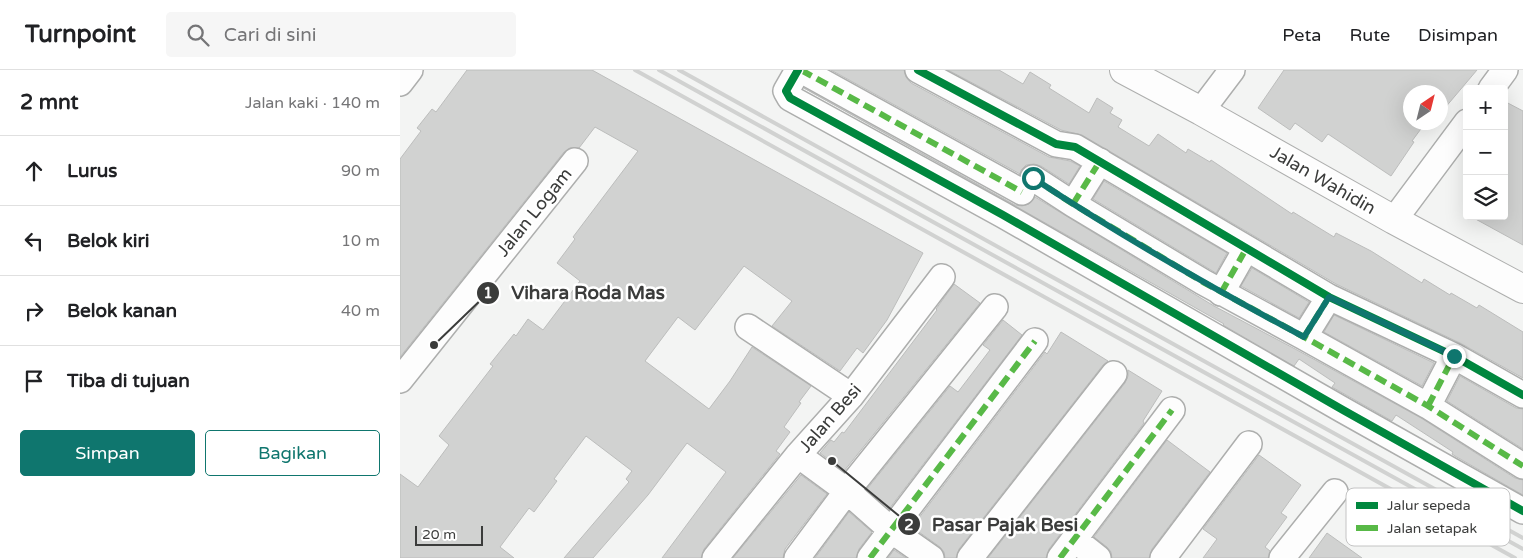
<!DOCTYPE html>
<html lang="id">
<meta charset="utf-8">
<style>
:root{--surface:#fff;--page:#f6f6f6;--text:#202124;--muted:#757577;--line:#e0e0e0;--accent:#0f766e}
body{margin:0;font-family:"Varela Round",sans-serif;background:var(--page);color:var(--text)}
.controls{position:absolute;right:15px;top:15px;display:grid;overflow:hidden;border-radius:5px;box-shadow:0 5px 20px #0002}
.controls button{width:45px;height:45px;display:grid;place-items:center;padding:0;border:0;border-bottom:1px solid var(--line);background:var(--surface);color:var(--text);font:25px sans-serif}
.compass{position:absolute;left:1003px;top:15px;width:45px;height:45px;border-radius:50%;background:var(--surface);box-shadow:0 5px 20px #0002;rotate:35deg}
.scale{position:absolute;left:15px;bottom:12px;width:68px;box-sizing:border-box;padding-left:5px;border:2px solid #3b3c3b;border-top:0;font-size:14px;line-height:18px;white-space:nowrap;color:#3b3c3b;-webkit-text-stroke:4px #fff;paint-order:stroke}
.stop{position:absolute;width:15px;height:15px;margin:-11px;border:4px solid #0f766e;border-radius:50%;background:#fff}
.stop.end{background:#0f766e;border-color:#fff;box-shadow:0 1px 5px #0008}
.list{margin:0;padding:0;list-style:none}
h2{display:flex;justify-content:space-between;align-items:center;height:65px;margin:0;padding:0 20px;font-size:21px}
h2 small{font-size:16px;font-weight:400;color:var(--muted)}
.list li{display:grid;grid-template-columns:32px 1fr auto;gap:15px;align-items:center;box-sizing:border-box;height:70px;padding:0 20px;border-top:1px solid var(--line)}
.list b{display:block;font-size:19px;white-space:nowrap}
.list em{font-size:16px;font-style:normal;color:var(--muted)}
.actions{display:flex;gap:10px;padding:15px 20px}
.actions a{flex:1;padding:11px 0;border:1px solid var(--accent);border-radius:5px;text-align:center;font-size:18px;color:var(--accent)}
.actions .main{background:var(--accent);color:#fff}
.icon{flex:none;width:28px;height:28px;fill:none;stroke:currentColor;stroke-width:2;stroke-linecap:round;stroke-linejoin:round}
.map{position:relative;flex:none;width:1123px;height:488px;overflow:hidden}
header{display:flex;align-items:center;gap:30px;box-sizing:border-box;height:70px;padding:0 25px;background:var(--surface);border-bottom:1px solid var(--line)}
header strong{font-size:24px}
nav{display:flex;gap:28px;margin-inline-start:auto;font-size:18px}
.search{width:350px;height:45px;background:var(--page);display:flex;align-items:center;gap:12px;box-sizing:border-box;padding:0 18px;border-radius:5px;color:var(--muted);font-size:19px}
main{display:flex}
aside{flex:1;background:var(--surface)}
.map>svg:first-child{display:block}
.building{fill:#d1d2d1;stroke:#bcbdbc}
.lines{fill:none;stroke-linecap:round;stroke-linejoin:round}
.minor-casing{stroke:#adaead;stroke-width:28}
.tertiary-casing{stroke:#adaead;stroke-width:30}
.minor{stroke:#fdfdfd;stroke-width:25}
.tertiary{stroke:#fdfdfd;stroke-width:28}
.rail{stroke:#d1d2d1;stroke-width:4}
.quiet{stroke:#58b947;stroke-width:6;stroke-dasharray:12 6;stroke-linecap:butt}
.cycleway-casing{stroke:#fff;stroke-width:11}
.cycleway{stroke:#00873e;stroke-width:8}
.route{stroke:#0f766e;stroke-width:6}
.labels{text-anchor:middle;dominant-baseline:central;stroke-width:5;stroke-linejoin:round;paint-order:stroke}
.street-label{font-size:18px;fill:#3b3c3b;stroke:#fff}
.key{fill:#fff;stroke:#c4c4c4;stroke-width:1}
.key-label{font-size:14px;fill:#3b3c3b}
.leader{fill:none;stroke:#3b3c3b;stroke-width:2}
.callout-dot{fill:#3b3c3b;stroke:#fff;stroke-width:2}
.mark-label{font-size:15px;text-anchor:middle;font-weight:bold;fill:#fff}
.callout-label{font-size:19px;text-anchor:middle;font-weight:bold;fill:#3b3c3b;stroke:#fff;stroke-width:5;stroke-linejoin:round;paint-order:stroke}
</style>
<header>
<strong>Turnpoint</strong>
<div class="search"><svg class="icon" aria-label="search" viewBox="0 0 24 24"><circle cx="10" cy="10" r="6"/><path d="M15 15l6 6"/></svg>Cari di sini</div>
<nav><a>Peta</a><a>Rute</a><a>Disimpan</a></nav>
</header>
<main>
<aside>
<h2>2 mnt<small>Jalan kaki · 140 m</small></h2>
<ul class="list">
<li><svg class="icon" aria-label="ahead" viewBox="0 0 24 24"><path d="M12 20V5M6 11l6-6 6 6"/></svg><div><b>Lurus</b></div><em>90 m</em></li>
<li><svg class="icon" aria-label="left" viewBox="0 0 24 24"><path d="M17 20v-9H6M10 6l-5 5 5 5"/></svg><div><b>Belok kiri</b></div><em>10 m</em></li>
<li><svg class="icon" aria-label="right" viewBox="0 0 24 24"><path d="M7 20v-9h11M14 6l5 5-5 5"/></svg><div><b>Belok kanan</b></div><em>40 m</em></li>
<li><svg class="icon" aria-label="arrive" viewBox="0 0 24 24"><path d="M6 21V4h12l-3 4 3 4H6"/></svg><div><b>Tiba di tujuan</b></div></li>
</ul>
<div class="actions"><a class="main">Simpan</a><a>Bagikan</a></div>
</aside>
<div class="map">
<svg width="1123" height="488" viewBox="0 0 1123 488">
<rect width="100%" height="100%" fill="#f3f4f3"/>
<path class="building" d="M67 0H192L523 183 487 250 463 283 457 278 440 301 372 256 392 231 344 196 295 260 278 247 245 291 309 339 330 311 352 277 411 316 399 332 401 333 384 357 390 362 376 381 380 384 304 479 301 488H262L326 402 287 373 248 425 193 488H164L229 412 226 409 232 401 186 366 154 409 157 411 134 442 129 438 100 477 114 488H0V404L18 417 49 375 39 366 93 296 90 294 114 264 116 266 128 249 143 260 180 211 157 193 175 169 173 167 238 81 195 57 179 78H170L164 82 0 287V89L21 61 17 58 32 39 36 42Z
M431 0H504L506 7 511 13 649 87 670 91 680 96 669 114 641 96 634 94 626 95 621 100 620 104Z
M548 0H599L623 14 630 2 651 15 649 18 689 43 697 28 713 38 710 43 722 50 718 57 749 76 758 64 786 83 788 79 810 92 811 90 892 144 893 142 934 167 936 163 971 181 1022 213 1024 209 1050 225 1051 223 1077 238 1079 235 1123 262V308L1060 273 936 214 682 65 661 60Z
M884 0H1077L1044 39 1040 35V22H1010V52H1026L1012 71 1014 72 991 106 928 64 922 72 895 53 890 60 858 38Z
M404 18 615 135 622 136 629 134 635 127 814 236 897 280 1021 348 1115 408 1123 410V425L1055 386 1052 384 1053 382 996 345 992 351 932 317 935 313 899 289 894 296 823 255 824 254 610 133Z
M1104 31 1123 41V175L1070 146H1104Z
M704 111 827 183 816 203 693 129Z
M852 198 909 232 899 248 841 216Z
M554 214 580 233 444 401 420 383 431 370 434 372 442 362 444 363 537 240 536 239Z
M934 245 1034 293 1022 316 924 262Z
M603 250 622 265 489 439 467 419 550 316 558 322 590 280 583 275Z
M661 262 708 291 703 295 559 479 556 488H545L544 482 540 477 512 457 645 282 647 284Z
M728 300 762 321 743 351 744 353 649 479 646 488H588L725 313 728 306Z
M1060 306 1116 338 1123 339V379L1047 331Z
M767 370 810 402 752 479 749 488H712L711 482 707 477 694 467Z
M859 385 901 415 881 443 887 447 865 477 870 481 868 488H803L817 469 803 459Z
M401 405 427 424 385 479 383 488H333Z
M449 442 472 462 459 479 456 488H415Z
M927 463 962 488H909Z
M494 480 506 488H488Z"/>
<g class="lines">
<g class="minor-casing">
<path id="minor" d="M398 0 386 21 390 28 603 145 943 340 1123 441
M401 0 622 122
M518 0 656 74 675 77 929 227 1054 286 1123 325
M0 13 10 0
M1091 19 1105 0
M801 41 832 0
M633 108 673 134 803 212 904 267 1028 336 1123 396
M673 134 700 91
M994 150 1067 52
M821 223 846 179
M348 257 451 326
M904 267 929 227
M0 310 175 91
M1028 336 1054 286
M398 385 447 421 491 460 531 488
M674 469 698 488
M315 488 398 385 451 326 542 207
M397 488 447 421 595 237
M470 488 635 271
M570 488 714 304
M660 488 772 340
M763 488 849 374
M882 488 935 422"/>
</g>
<g class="tertiary-casing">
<path id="tertiary" d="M724 0 801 41 994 150 1123 219"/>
</g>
<use href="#minor" class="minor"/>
<use href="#tertiary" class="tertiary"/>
<path class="rail" d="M235 0 1115 488
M259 0 1123 479
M279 0 1123 468"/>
<path class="quiet" d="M401 0 622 122
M633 108 673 134 803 212 904 267 1028 336 1123 396
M673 134 700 91
M821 223 846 179
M904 267 929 227
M1028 336 1054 286
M470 488 635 271
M660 488 772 340"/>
<g class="cycleway-casing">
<path id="cycleway" d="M398 0 386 21 390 28 603 145 943 340 1123 441
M518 0 656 74 675 77 929 227 1054 286 1123 325"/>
</g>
<use href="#cycleway" class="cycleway"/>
</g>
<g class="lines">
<path class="route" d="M633 108C721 166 812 218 904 267L929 227 1054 286"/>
</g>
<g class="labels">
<g class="street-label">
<text transform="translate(923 110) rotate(30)">Jalan Wahidin</text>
<text transform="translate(134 142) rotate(-51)">Jalan Logam</text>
<text transform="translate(430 348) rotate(-49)">Jalan Besi</text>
</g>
</g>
<rect x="946" y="418" width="164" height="58" rx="8" class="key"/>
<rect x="956" y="432" width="22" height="7" fill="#00873e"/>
<rect x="956" y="455" width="22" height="6" fill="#58b947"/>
<g class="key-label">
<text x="987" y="440">Jalur sepeda</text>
<text x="987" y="463">Jalan setapak</text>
</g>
<path class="leader" d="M34 275L88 223M432 391L509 454"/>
<g class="callout-dot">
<circle cx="34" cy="275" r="5"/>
<circle cx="432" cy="391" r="5"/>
<circle cx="88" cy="223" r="12"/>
<circle cx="509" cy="454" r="12"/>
</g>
<g class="mark-label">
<text x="88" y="228">1</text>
<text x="509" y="460">2</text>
</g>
<g class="callout-label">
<text x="188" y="229">Vihara Roda Mas</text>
<text x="605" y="461">Pasar Pajak Besi</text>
</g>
</svg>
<div class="controls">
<button>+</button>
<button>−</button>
<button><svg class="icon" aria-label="layers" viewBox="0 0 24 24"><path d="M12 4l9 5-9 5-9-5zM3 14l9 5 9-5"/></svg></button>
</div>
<svg class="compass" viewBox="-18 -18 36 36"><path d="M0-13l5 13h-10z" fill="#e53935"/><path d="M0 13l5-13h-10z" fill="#757577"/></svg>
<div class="scale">20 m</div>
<div class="stop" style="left:633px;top:108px"></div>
<div class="stop end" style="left:1054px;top:286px"></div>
</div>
</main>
